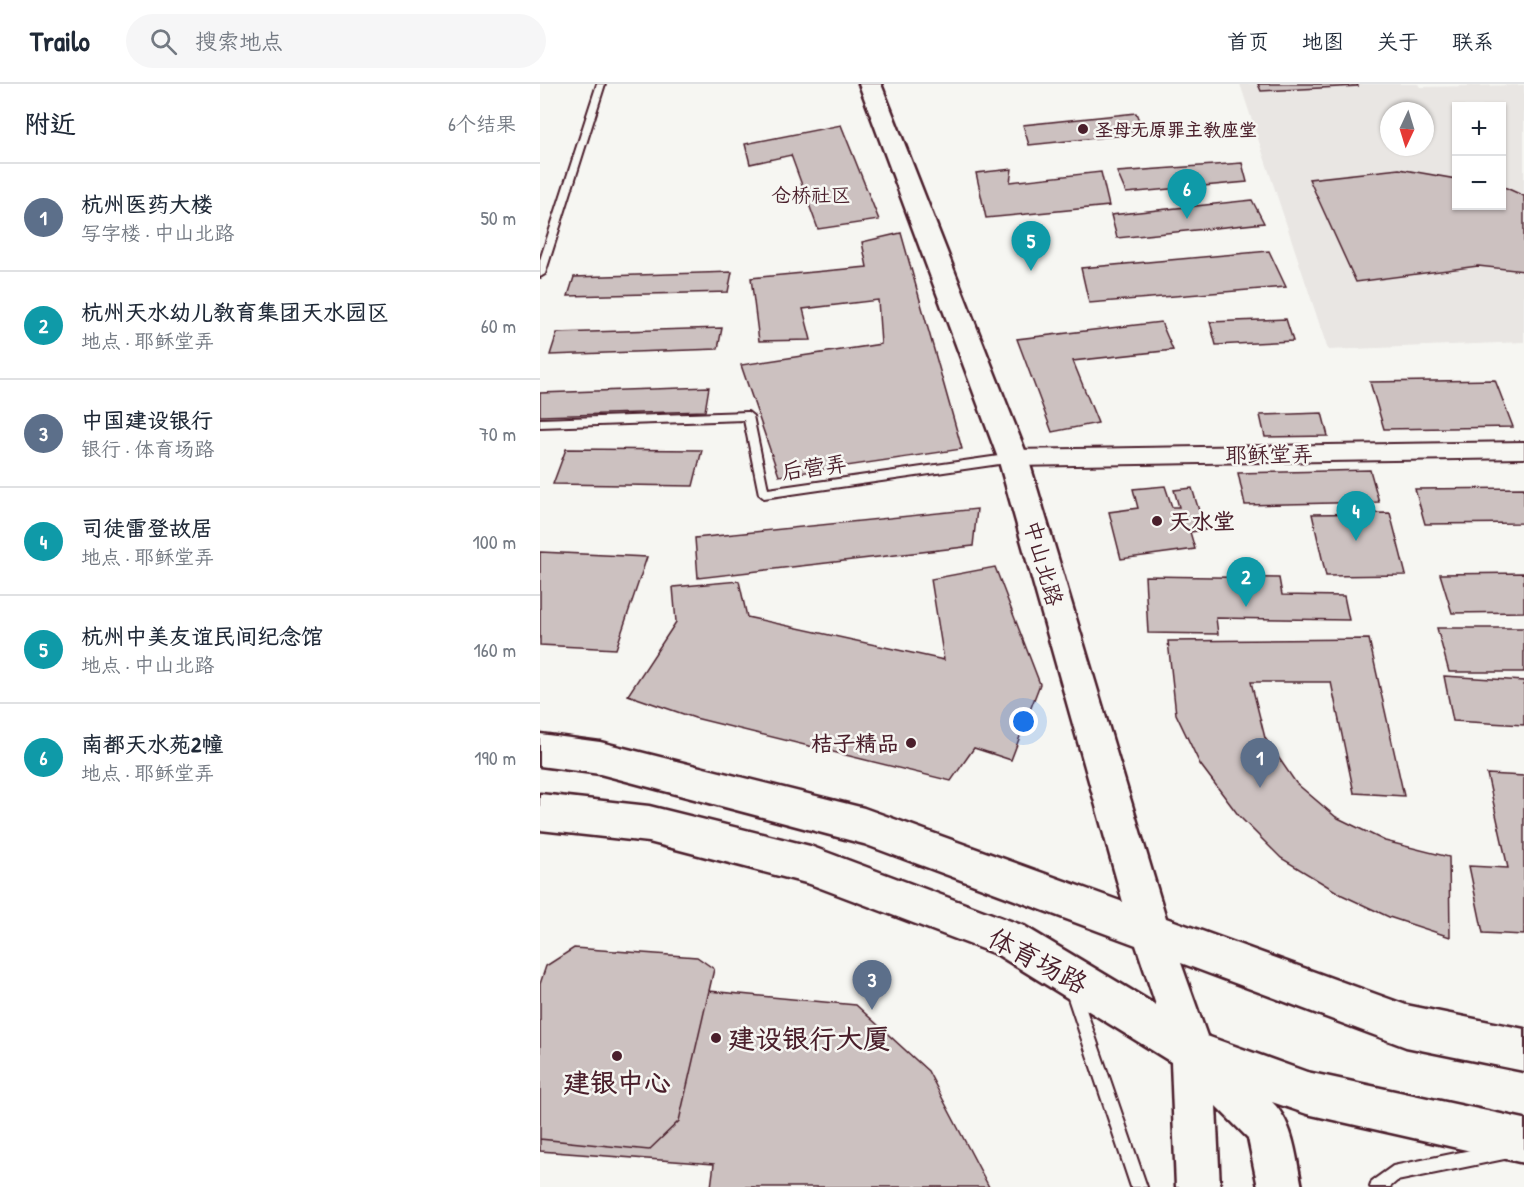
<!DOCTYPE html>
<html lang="zh">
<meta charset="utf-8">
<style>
:root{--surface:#fff;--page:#f6f6f7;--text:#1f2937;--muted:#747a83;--line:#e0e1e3;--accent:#1a73e8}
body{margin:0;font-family:"Patrick Hand","LXGW WenKai TC",sans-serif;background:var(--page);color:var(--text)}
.controls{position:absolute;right:18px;top:18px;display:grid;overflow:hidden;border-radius:0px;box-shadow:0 2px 4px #0004}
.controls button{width:54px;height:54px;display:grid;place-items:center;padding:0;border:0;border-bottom:2px solid var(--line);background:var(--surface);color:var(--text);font:30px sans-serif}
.compass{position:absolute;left:840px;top:18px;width:54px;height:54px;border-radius:50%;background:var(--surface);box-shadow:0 2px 4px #0004;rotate:184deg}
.you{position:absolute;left:484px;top:638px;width:21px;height:21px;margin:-15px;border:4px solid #fff;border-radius:50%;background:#1a73e8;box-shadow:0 0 0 9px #1a73e833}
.badge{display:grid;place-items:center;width:39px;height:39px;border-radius:50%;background:var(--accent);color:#fff;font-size:20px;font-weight:700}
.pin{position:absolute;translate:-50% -50px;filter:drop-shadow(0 2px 3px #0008)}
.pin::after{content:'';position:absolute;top:32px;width:21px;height:18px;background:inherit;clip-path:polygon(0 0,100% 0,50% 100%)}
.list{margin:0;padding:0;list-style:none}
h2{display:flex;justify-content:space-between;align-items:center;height:78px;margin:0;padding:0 24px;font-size:26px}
h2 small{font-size:20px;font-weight:400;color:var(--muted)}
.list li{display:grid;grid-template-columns:39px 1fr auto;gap:18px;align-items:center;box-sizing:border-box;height:108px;padding:0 24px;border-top:2px solid var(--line)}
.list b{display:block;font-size:22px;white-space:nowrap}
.list p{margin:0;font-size:20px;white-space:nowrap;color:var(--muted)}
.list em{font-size:20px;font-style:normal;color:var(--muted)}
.icon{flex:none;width:33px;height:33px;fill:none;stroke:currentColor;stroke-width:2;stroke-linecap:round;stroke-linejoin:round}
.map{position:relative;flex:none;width:984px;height:1103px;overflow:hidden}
header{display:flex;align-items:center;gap:36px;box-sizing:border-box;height:84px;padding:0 30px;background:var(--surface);border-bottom:2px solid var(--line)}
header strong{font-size:28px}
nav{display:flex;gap:33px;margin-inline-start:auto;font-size:21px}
.search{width:420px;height:54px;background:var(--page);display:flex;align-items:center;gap:15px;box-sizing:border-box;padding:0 21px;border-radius:33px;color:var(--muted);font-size:22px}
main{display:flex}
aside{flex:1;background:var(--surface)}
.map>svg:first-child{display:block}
.built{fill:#e9e6e3;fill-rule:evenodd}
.building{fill:#ccc1c0;stroke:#4a1f2b;stroke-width:1.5}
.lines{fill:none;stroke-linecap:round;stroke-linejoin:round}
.lane-casing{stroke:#4a1f2b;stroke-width:4}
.street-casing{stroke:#4a1f2b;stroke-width:4}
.secondary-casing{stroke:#4a1f2b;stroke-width:5}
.lane{fill:#f6f6f2;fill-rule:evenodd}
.street{fill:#f6f6f2;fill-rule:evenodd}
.secondary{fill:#f6f6f2;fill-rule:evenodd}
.poi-dot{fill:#4a1f2b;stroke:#f6f6f2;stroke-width:2}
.labels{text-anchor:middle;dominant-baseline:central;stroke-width:5;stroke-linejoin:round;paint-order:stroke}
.far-poi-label{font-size:18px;font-weight:bold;fill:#4a1f2b;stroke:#f6f6f2;text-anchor:start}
.far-neighbourhood-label{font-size:20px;fill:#4a1f2b;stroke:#f6f6f2}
.street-label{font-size:22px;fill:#4a1f2b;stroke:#f6f6f2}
.poi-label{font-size:22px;font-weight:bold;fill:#4a1f2b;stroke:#f6f6f2;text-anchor:start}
.near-street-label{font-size:27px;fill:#4a1f2b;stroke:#f6f6f2}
.near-poi-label{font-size:27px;font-weight:bold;fill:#4a1f2b;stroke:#f6f6f2;text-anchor:start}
</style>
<header>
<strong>Trailo</strong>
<div class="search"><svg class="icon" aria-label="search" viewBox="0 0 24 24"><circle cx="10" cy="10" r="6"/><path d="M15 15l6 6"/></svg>搜索地点</div>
<nav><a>首页</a><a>地图</a><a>关于</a><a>联系</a></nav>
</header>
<main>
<aside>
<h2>附近<small>6个结果</small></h2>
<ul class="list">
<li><span class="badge" style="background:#5c6f8a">1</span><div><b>杭州医药大楼</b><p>写字楼 · 中山北路</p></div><em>50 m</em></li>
<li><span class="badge" style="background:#0f9aa8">2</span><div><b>杭州天水幼儿教育集团天水园区</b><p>地点 · 耶稣堂弄</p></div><em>60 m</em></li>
<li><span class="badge" style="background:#5c6f8a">3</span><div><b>中国建设银行</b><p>银行 · 体育场路</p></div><em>70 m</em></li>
<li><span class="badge" style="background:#0f9aa8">4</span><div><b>司徒雷登故居</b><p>地点 · 耶稣堂弄</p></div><em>100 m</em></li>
<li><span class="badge" style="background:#0f9aa8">5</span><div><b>杭州中美友谊民间纪念馆</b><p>地点 · 中山北路</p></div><em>160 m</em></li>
<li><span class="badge" style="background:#0f9aa8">6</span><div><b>南都天水苑2幢</b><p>地点 · 耶稣堂弄</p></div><em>190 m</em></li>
</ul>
</aside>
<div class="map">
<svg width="984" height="1103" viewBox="0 0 984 1103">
<rect width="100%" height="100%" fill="#f6f6f2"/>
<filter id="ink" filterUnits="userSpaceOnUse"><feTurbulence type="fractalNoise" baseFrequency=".0167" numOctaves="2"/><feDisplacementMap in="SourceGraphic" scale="12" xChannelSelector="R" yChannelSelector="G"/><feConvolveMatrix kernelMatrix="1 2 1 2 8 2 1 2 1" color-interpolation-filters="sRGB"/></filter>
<g filter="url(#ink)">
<path class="built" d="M700 0H878L880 3 984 1V258L788 266ZM916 22H962V122H916ZM849 27H885V63H849Z"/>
<path class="building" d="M718 0H817L818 2 721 7Z
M596 29 604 49 489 61 483 41Z
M301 41 339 136 278 145 251 71 210 80 205 60Z
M702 79 707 98 586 109 577 88Z
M472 85 470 98 561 88 569 122 446 134 436 89Z
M859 85 916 95V122H962V102L984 112V187L938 182 816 198 769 95Z
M712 116 724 139 577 154 571 131Z
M361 149 422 365 239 392 201 281 341 260 338 216 263 225 271 256 219 257 211 194 327 183 322 158Z
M729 167 746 203 549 219 541 184Z
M192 188 188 208 28 212 34 193Z
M746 235 753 257 676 261 670 238Z
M621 238 633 266 533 277 558 339 512 348 477 255Z
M182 244 178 265 10 271 17 249Z
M955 296 973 343 844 345 830 298Z
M169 303 165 327 0 332V309Z
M782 329 788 352 725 353 720 331Z
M26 365 162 366 153 402 13 400Z
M830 386 839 418 705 421 698 389Z
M625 402 632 423H639L634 406 652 404 665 446 650 448 655 465 581 475 569 428 598 424 593 405Z
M984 404V439L885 440 875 405Z
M437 425 433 462 158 494 155 454Z
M850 429 866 491 786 492 772 430Z
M0 468 107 473 76 565 0 561Z
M455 483 500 600 471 676 434 664 411 697 155 634 88 611 136 538 133 503 199 497 207 533 404 576 391 495Z
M984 489V528L912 529 900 490Z
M605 492 739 494 742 511 804 512 809 536 676 534 678 550 608 549Z
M897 544H984V588H909Z
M829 555 864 712 814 709 791 598H711L725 654 756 699 796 733 845 757 909 773 910 853 849 833 802 811 741 774 699 732 660 680 636 630 628 557Z
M904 592 984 597V641L913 637Z
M947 690 984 692V851L943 849 929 782 968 784Z
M34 864 157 873 174 885 169 907 316 921 388 987 449 1103H171L174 1080 0 1067V900L6 882Z
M34 864 157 873 174 885 139 1037 109 1066 0 1055V900L6 882Z"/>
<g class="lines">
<g class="lane-casing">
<path id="lane" d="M57 0H65L5 190 0 193V176Z
M208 328 213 332 228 405 473 370 478 374 473 378 224 414 219 410 204 336 0 343V335Z
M532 898 537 900 539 905 607 1103H591L525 905 527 900Z
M984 1055V1071L857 1097 850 1103H830L832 1097 853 1082Z"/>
</g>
<g class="street-casing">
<path id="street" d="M984 358V374L473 382 465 380 462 374 465 368 473 366Z"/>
</g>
<g class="secondary-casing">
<path id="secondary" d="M319 0H341L488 374 626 834 866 921 984 945V987L866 963 641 879 667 952 767 988 984 1035V1079L767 1030 732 1018C754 1039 756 1074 762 1103H718L708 1054 676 1022 680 1103H636L631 978 458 871 270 800 109 758 0 746V710L109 722 270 762 484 842 616 921 596 861 324 760 60 690 0 682V650L60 658 324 724 583 818 458 374Z"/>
</g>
<use href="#lane" class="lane"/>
<use href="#street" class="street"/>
<use href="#secondary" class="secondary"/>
</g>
</g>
<g class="poi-dot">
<circle cx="543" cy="45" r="6"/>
<circle cx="617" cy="437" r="6"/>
<circle cx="371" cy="659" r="6"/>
<circle cx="176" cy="954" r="6"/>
<circle cx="77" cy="972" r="6"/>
</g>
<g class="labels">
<g class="far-poi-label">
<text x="555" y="45">圣母无原罪主教座堂</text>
</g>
<g class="far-neighbourhood-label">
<text x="271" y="110">仓桥社区</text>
</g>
<g class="street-label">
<text transform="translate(729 370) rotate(-1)">耶稣堂弄</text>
<text transform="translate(274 383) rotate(-8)">后营弄</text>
<text transform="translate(504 479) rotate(74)">中山北路</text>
</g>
<g class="poi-label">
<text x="629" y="437">天水堂</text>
<text x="359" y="659" text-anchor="end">桔子精品</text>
</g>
<g class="near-street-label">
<text transform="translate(498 876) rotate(28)">体育场路</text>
</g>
<g class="near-poi-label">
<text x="188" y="954">建设银行大厦</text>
<text x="77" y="998" text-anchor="middle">建银中心</text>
</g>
</g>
</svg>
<div class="controls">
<button>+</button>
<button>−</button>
</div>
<svg class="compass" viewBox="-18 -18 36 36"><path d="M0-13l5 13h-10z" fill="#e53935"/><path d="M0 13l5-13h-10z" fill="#747a83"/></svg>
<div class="you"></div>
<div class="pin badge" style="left:720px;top:704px;background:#5c6f8a">1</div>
<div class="pin badge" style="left:706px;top:523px;background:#0f9aa8">2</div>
<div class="pin badge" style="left:332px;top:926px;background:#5c6f8a">3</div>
<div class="pin badge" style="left:816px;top:457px;background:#0f9aa8">4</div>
<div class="pin badge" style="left:491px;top:187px;background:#0f9aa8">5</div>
<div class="pin badge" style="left:647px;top:135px;background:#0f9aa8">6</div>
</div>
</main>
